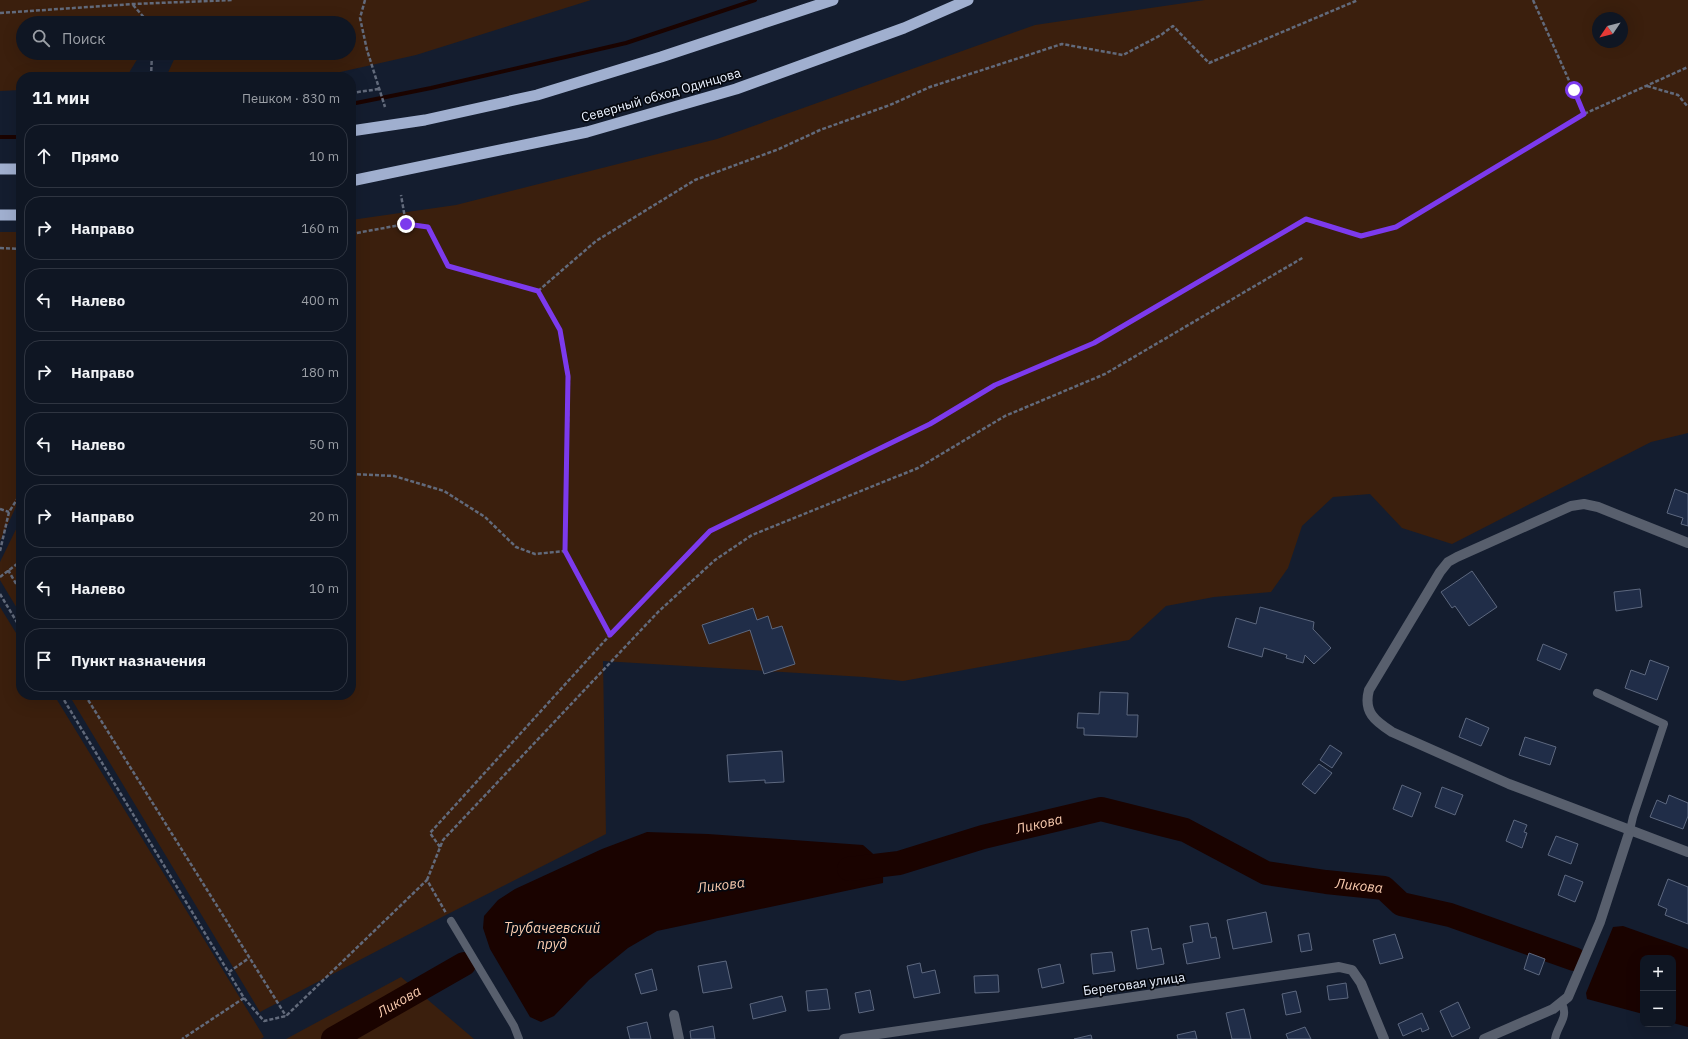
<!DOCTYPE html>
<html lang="ru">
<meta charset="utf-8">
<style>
:root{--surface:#0f1623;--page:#1d2330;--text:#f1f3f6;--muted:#9b9fa6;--line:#2f3541}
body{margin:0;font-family:"IBM Plex Sans",sans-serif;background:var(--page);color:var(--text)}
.controls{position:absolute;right:12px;bottom:12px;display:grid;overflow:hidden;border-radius:8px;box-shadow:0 4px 16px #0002}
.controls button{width:36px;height:36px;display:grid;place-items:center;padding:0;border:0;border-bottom:1px solid var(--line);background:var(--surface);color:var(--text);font:20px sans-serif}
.compass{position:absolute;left:1592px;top:12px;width:36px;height:36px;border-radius:50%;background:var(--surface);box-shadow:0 4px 16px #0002;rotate:235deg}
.stop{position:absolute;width:12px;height:12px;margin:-9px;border:3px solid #7c3aed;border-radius:50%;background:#fff}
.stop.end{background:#7c3aed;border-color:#fff;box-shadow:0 1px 4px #0008}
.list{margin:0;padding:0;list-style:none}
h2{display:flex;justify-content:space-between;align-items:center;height:52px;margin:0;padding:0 16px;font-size:17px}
h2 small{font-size:13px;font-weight:400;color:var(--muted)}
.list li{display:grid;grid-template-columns:26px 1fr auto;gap:12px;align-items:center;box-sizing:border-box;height:64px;margin:0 8px 8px;padding:0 8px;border:1px solid var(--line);border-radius:16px}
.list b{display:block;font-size:15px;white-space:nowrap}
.list em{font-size:13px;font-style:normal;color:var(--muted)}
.icon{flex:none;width:22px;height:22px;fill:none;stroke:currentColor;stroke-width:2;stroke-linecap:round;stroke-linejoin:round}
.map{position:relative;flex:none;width:1688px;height:1039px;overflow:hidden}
.search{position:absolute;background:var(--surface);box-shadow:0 4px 16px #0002;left:16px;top:16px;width:340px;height:44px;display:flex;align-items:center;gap:10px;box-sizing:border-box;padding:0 14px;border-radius:22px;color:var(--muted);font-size:15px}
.panel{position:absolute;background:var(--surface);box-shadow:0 4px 16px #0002;left:16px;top:72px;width:340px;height:628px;border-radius:16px}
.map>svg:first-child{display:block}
.green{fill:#3b1f0d;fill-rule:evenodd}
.water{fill:#1a0300}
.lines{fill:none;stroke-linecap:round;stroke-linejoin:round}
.stream{stroke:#1a0300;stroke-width:4}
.river{stroke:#1a0300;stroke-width:24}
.building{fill:#202d48;stroke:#5d687f}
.path{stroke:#626a7b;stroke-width:2.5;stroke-dasharray:4 2;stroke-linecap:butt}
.service{stroke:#585f6d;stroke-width:8}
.minor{stroke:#585f6d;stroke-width:10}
.trunk{stroke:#a0afcf;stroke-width:11}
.route{stroke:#7c3aed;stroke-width:5}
.labels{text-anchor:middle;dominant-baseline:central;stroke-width:3.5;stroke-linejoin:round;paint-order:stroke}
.street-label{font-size:13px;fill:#ebf2ff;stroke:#05080f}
.water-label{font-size:14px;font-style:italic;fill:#fccdb0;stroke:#05080f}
</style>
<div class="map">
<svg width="1688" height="1039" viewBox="0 0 1688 1039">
<rect width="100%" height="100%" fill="#141d2f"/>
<path class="green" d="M0 0H591L416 55 318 77H166L177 53H349V23H190L192 18 135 20V23H23V53H141L127 76 21 77V90L0 91Z
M1205 0H1688V433L1651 442 1452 544 1402 528 1370 494 1333 497 1302 526 1288 568 1271 592 1214 597 1166 606 1129 640 903 681 864 677 603 661 606 834 444 916 260 1012 69 695H351V220L456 205 717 139 1035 25ZM1598 18H1622V42H1598Z
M0 232H21V496L0 541Z
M21 519V615L0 580V562Z
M0 607 21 641V695H54L264 1037 261 1039H0Z
M401 977 474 1039H286Z"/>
<path class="water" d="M647 832 708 834 863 845C879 859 884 861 883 883L657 931 628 948 589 980 554 1016 541 1022 530 1017 490 949 483 928 484 916 498 900 515 889 602 849Z
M1623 926 1688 949V1027L1673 1023V958H1643V1014L1587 999 1586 993 1613 927Z"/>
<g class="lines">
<path class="stream" d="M351 104 431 88 626 43 755 0
M0 137H21"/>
<g class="river">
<path id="s1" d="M849 869 899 863 983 837 1101 809 1185 830 1266 873 1326 882 1384 888 1401 904 1450 915 1574 959"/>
<path id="s2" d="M333 1039 464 964"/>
</g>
</g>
<path class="building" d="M1675 489 1688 494V526L1681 524 1683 518 1667 513Z
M1472 571 1497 607 1469 626 1455 606 1452 608 1441 592Z
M1640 589 1642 607 1616 611 1614 592Z
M1260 607 1314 622 1313 629 1331 648 1314 664 1305 655 1303 663 1286 658 1287 655 1264 648 1262 657 1228 647 1236 618 1256 624Z
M753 608 757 620 768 616 772 629 782 626 795 664 764 674 750 630 709 644 702 625Z
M1543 644 1567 654 1560 670 1537 660Z
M1650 660 1669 667 1657 700 1625 688 1631 670 1645 675Z
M1100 692 1128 693 1127 715H1138L1137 737 1084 735V728H1077L1078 713 1099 714Z
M1466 718 1489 728 1481 746 1459 737Z
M1525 737 1556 747 1550 765 1519 755Z
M1330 745 1342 753 1332 768 1320 760Z
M782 751 784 782 765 783V780L729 782 727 755Z
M1319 764 1332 773 1315 794 1302 784Z
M1402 785 1421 793 1412 817 1393 809Z
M1442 787 1463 795 1455 815 1435 807Z
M1669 795 1688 803V816L1683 829 1650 817 1657 800 1666 804Z
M1514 820 1527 825 1524 832 1527 833 1522 848 1506 841Z
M1556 836 1578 844 1571 864 1548 855Z
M1565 875 1583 882 1575 902 1558 895Z
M1668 879 1688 887V924L1665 915 1667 909 1658 905Z
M1266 912 1272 942 1233 949 1227 920Z
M1208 923 1211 938 1216 937 1220 958 1187 964 1183 944 1193 942 1190 926Z
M1148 928 1152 950 1161 948 1164 964 1137 969 1131 931Z
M1309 933 1312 950 1301 952 1298 935Z
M1395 934 1403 958 1380 964 1373 940Z
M1112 952 1115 971 1093 974 1091 954Z
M1529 953 1545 959 1539 975 1524 969Z
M726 961 732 988 703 993 698 966Z
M920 963 922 973 935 970 940 993 914 998 907 966Z
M1060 964 1064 983 1042 988 1038 969Z
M652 969 657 990 641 994 635 974Z
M998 975 999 992 975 993 974 976Z
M1346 983 1348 998 1329 1000 1327 986Z
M827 989 830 1009 808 1011 806 991Z
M870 990 874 1010 859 1013 855 993Z
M1296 991 1301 1012 1286 1015 1282 994Z
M782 996 786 1011 753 1019 750 1004Z
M1458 1002 1470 1028 1452 1037 1440 1011Z
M1244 1009 1251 1039H1232L1226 1013Z
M1422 1013 1429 1029 1422 1032 1421 1028 1403 1036 1398 1024Z
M647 1022 651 1039H630L627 1027Z
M713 1026 715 1039H691L690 1031Z
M1305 1027 1311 1039H1288L1286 1034Z
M1195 1031 1197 1039H1178L1177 1035Z
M1091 1035 1092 1039H1074Z"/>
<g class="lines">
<path class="path" d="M365 0 360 18 367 50 385 107
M1533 0 1584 114
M133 5 149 23
M0 13 133 4 233 0
M151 77 152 53
M1647 86 1678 95 1688 107
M351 93 379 89
M351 234 406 224 401 195
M0 248 21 249
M538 291 596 241 695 180 779 149 820 130 890 105 930 87 1062 44 1123 55 1161 35 1173 26 1209 63 1358 0
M351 474 394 476 444 491 485 517 516 547 535 554 565 551 569 376 560 330 538 291 448 266 428 227 406 224
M0 509 9 512
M0 551 9 512 21 493
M565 551 610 635
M8 570 21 592
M0 577 21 561
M0 594 21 629
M61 695 244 998 182 1039
M85 695 286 1016
M440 847 430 833 610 635 710 531 930 424 995 385 1094 343 1306 219 1361 236 1396 227 1584 114 1688 67
M427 880 443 840 658 612 715 560 752 535 918 468 1005 416 1105 374 1304 257
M229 972 249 958
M244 998 264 1021 286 1016 427 880 446 913"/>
<path class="service" d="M1597 693 1664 724 1633 817 1630 830
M451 921 514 1026 519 1039
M1555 1039C1557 1026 1569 1017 1562 1004"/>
<path class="minor" d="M1688 543 1598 507 1584 504 1571 506 1457 557 1448 562 1440 572 1369 690C1363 712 1375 721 1392 732L1509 784 1688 852
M674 1015 679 1039
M844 1039 1339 967 1352 970 1361 983 1384 1039
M1484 1039 1553 1009 1568 997 1600 922 1630 830"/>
<path class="trunk" d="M351 131 425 120 537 95 661 57 833 0
M0 169H21
M351 181 587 132 736 89 904 28 968 0
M0 215H21"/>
</g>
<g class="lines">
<path class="route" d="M406 224 428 227 448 266 538 291 560 330 568 376 565 551 610 635 710 531 930 424 995 385 1094 343 1306 219 1361 236 1396 227 1584 114 1574 90"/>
</g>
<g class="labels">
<g class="street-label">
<text transform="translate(661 95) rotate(-16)">Северный обход Одинцова</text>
<text transform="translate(1134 984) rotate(-8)">Береговая улица</text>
</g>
<g class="water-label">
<text stroke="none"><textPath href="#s1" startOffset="196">Ликова</textPath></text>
<text transform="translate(721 885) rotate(-7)">Ликова</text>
<text stroke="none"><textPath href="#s1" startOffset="532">Ликова</textPath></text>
<text x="552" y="928">Трубачеевский<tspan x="552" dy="16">пруд</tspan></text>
<text stroke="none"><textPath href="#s2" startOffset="76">Ликова</textPath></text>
</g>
</g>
</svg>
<div class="controls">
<button>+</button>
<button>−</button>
</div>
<svg class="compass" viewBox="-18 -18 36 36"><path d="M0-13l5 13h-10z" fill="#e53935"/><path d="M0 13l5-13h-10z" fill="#9b9fa6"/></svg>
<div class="stop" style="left:1574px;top:90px"></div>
<div class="stop end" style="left:406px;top:224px"></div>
<div class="search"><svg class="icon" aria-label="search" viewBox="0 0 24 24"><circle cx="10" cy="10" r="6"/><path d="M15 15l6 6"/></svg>Поиск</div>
<section class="panel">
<h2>11 мин<small>Пешком · 830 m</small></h2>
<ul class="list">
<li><svg class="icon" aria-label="ahead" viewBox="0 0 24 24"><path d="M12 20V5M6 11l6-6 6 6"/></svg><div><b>Прямо</b></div><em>10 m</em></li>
<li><svg class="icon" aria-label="right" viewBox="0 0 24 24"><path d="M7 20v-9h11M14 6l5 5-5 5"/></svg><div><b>Направо</b></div><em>160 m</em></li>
<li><svg class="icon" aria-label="left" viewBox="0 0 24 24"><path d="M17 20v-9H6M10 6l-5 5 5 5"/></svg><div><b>Налево</b></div><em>400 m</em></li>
<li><svg class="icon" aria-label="right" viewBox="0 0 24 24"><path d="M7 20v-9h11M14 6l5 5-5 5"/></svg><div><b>Направо</b></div><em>180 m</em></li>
<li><svg class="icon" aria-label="left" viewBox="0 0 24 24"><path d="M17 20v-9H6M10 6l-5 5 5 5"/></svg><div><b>Налево</b></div><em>50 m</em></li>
<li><svg class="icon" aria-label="right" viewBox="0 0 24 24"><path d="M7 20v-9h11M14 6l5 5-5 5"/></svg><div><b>Направо</b></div><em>20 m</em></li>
<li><svg class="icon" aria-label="left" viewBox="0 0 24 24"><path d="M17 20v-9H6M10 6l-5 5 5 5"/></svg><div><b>Налево</b></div><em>10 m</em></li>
<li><svg class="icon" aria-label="arrive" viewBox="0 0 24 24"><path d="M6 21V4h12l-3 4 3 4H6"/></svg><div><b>Пункт назначения</b></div></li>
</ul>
</section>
</div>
